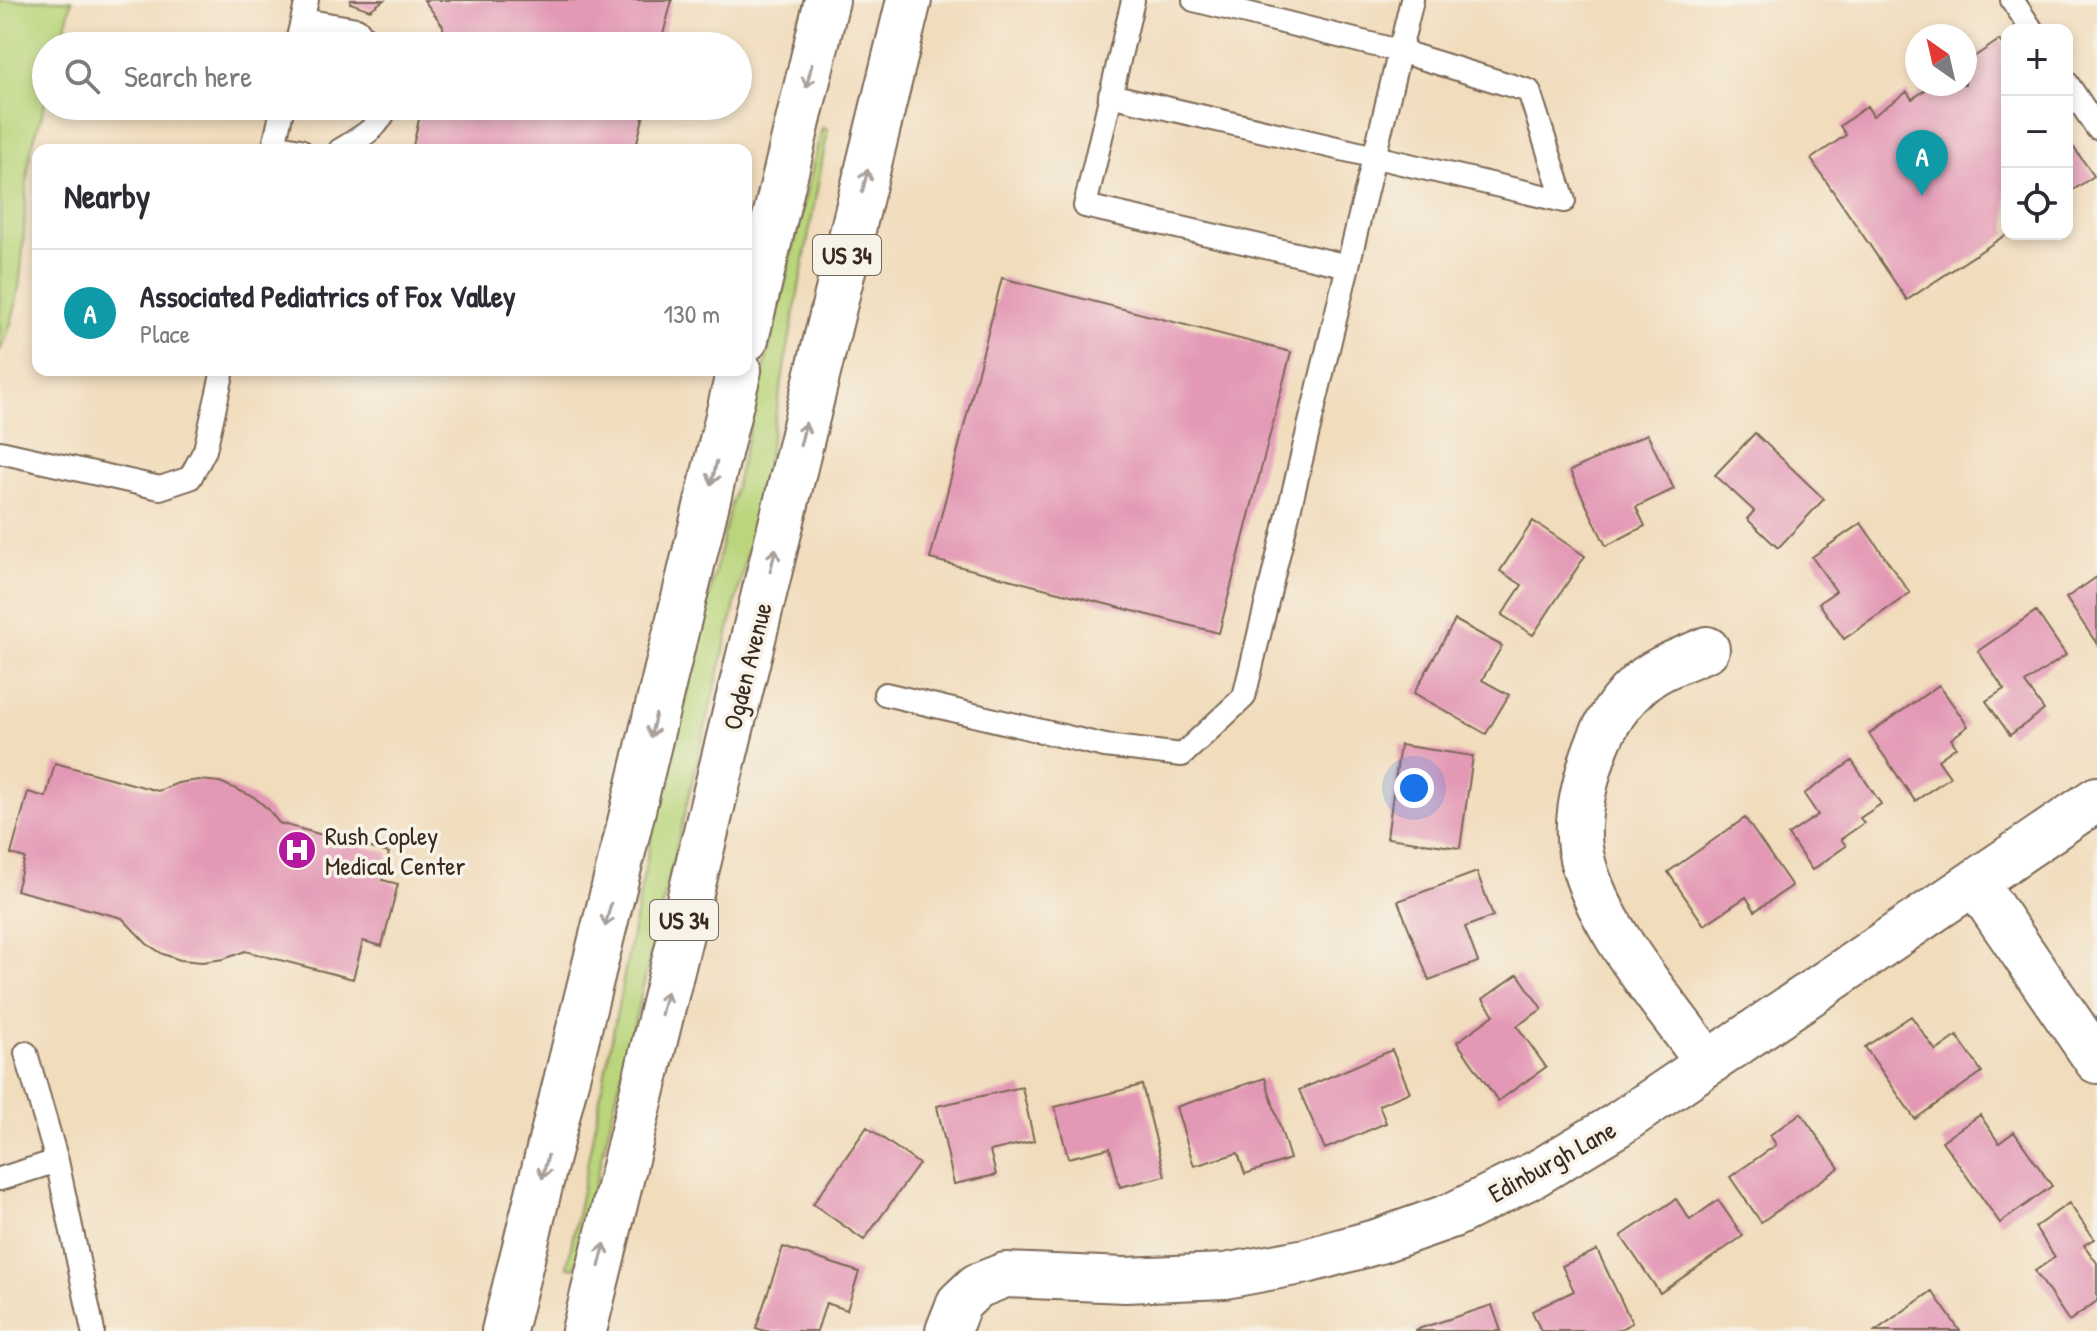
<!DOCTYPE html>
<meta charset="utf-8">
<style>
:root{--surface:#fff;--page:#f7f7f7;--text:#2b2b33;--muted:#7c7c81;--line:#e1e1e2;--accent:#d93025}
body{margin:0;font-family:"Patrick Hand",sans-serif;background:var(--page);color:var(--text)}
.controls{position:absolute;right:24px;top:24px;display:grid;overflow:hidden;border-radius:16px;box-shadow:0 4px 12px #0003}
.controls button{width:72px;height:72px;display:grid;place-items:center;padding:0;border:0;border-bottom:2px solid var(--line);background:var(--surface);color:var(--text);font:40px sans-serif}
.compass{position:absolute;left:1905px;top:24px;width:72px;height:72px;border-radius:50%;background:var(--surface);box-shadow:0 4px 12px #0003;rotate:326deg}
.you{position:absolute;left:1414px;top:788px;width:28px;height:28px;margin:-20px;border:6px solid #fff;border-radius:50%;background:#1a73e8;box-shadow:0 0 0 12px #1a73e833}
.badge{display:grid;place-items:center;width:52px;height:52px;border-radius:50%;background:var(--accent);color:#fff;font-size:26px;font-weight:700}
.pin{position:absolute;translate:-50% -66px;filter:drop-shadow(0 2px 4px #0008)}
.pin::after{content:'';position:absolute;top:42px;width:28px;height:24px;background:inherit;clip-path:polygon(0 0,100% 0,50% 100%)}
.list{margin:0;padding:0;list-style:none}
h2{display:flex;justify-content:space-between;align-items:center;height:104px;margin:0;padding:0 32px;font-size:34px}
h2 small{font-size:26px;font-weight:400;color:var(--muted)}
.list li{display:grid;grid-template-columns:52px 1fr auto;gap:24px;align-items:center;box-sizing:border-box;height:128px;padding:0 32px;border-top:2px solid var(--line)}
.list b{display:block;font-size:30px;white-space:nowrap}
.list p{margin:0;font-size:26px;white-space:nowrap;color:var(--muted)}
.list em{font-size:26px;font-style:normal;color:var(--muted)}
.icon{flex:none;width:44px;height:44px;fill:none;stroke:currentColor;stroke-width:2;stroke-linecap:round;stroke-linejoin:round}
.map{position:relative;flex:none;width:2097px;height:1331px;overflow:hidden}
.search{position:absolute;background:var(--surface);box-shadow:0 4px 12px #0003;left:32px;top:32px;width:720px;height:88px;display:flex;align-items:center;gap:20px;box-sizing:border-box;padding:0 28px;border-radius:44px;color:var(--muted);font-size:30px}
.panel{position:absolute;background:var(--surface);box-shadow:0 4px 12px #0003;left:32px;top:144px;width:720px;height:232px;border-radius:16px}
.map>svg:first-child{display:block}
.green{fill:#bad57b;stroke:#7a804c;stroke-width:2}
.building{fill:#e399b5}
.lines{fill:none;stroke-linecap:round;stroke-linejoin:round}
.lane-casing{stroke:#7b6855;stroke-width:26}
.street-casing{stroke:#7b6855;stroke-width:48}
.primary-casing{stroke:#7b6855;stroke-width:48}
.lane{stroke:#fff;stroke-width:22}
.street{stroke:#fff;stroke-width:44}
.primary{stroke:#fff;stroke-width:44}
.oneway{stroke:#a79f9a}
.labels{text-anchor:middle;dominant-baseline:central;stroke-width:7;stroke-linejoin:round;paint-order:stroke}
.shield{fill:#f7f3e8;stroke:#73665b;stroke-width:2}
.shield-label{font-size:24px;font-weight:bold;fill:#3b2a1e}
.street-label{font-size:26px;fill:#3b2a1e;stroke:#f7f3e8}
.poi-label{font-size:26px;fill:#3b2a1e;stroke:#f7f3e8;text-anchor:start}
</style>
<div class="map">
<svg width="2097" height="1331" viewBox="0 0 2097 1331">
<rect width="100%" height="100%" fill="#f7f3e8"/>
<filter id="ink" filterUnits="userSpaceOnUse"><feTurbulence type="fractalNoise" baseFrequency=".0125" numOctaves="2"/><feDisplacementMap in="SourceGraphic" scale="16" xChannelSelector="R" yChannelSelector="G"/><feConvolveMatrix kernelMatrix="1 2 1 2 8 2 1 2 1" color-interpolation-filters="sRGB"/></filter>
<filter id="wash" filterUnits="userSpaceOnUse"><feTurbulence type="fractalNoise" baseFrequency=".006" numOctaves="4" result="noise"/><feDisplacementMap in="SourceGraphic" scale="32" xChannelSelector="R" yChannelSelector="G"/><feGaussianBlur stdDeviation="1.8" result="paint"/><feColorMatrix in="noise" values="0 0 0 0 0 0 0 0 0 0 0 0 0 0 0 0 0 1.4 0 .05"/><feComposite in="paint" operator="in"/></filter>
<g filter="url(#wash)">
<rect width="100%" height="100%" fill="#f1dcbc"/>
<path class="green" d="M0 0H72L60 46H46C46 62 48 80 46 96 44 116 33 136 30 156 20 221 30 291 0 351Z
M822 128 828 130 759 505 575 1268 567 1267 652 833Z"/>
<g id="blocks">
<path class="building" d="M351 0H384L370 10 350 3Z
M424 0H672L660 46H444L443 26Z
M1999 40 2007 51V234L1907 300 1811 159 1846 135 1840 126 1867 106 1873 116 1907 92 1912 99 1934 84H1965V63Z
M422 106H646L635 150H412Z
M2067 138 2094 176 2067 194Z
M1002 278 1291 352 1219 633 930 559Z
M1755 433 1824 499 1778 548 1747 519 1754 511 1715 475Z
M1647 434 1674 489 1636 507 1645 526 1606 546 1570 471Z
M1533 521 1585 556 1533 635 1502 615 1522 585 1500 571Z
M1861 523 1910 593 1844 639 1819 603 1836 591 1812 557Z
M2097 577V644L2066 598Z
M2036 611 2066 655 2025 683 2044 710 2010 735 1986 701 2004 689 1978 651Z
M1455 620 1502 646 1482 680 1509 695 1486 734 1414 693Z
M1939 685 1968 726 1951 739 1956 747 1938 760 1950 777 1915 801 1869 734Z
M1400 745 1473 756 1460 848 1387 838Z
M1852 761 1881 804 1860 818 1864 823 1841 839 1846 846 1812 870 1788 835 1818 815 1804 794Z
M55 763 158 791 178 783 199 780 220 782 254 797 268 809 279 823 389 853 382 880 398 884 382 946 363 941 353 979 245 951 224 959 202 962 180 960 163 954 147 944 122 918 16 890 25 858 11 854 28 792 46 797Z
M1745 818 1792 886 1755 911 1746 897 1704 925 1668 872Z
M1477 872 1493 916 1465 927 1478 962 1429 980 1398 901Z
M1518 974 1542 1009 1517 1026 1546 1067 1498 1101 1457 1042 1494 1015 1483 999Z
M1911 1016 1936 1051 1957 1036 1982 1072 1915 1119 1865 1047Z
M1392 1050 1410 1092 1379 1105 1386 1123 1325 1149 1299 1090Z
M1265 1078 1290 1159 1245 1174 1238 1153 1194 1166 1176 1107Z
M1142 1085 1165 1176 1120 1187 1110 1148 1068 1158 1055 1107Z
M1022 1087 1034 1141 990 1151 996 1175 954 1184 937 1106Z
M1801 1113 1839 1168 1761 1222 1730 1177 1776 1145 1770 1135Z
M1980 1115 1999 1143 2014 1132 2052 1186 2000 1223 1942 1141Z
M867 1127 919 1164 864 1240 813 1204Z
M1676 1199 1690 1220 1718 1200 1743 1236 1660 1293 1621 1236Z
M2069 1203 2094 1239 2084 1245 2097 1263V1301L2069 1321 2035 1271 2055 1257 2035 1227Z
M783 1247 859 1272 847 1310 826 1303 817 1331H765L756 1328Z
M1597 1250 1632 1323 1617 1331H1541L1532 1311 1574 1291 1562 1266Z
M1932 1291 1960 1331H1875Z
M1492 1305 1501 1331H1415V1330Z"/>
</g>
</g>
<g filter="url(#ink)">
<use href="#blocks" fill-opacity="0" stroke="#7b6855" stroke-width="2"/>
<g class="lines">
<g class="lane-casing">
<path id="lane" d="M1133 0 1085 206 1348 266
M2012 0 2032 30
M303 20 357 29 364 38
M296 46 307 0
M2067 83 2097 128
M1110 95 1564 201 1529 91 1399 51 1194 0
M274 145 300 150
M273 150 283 106
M340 150C358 139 382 127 386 106
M0 452 160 488 190 478 205 450 223 370
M885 694 1105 746 1182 755 1244 697 1412 0
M26 1053 57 1161 93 1331
M0 1179 57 1161"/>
</g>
<g class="street-casing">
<path id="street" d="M1707 649C1685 659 1655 668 1637 686 1613 708 1597 739 1589 770 1582 795 1576 822 1580 848 1591 920 1665 1003 1707 1062
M1975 883 2097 1061
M948 1331 959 1303 977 1286 1005 1275 1125 1280 1225 1276 1306 1261 1379 1241 1453 1215 1537 1173 1617 1125 2097 799"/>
</g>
<g class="primary-casing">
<path id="primary" d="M746 339 827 0
M504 1331 626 839 739 370
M584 1331 909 0"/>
</g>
<use href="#lane" class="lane"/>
<use href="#street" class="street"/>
<use href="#primary" class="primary"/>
</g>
<defs><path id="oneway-shaft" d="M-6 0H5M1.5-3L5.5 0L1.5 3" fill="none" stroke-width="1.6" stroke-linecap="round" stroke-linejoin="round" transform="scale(2)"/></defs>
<g class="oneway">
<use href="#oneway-shaft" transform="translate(809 76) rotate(104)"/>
<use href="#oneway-shaft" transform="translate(865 181) rotate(-76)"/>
<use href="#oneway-shaft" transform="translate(803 434) rotate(-76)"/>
<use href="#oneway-shaft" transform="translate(714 473) rotate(103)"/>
<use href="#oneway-shaft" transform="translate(773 560) rotate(-76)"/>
<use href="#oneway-shaft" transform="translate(653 726) rotate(103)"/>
<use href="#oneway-shaft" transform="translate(608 915) rotate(104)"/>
<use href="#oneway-shaft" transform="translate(664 1003) rotate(-76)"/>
<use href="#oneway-shaft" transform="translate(545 1167) rotate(104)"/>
<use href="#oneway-shaft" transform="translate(602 1255) rotate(-76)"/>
</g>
</g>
<defs>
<g id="hospital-disc" transform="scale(2)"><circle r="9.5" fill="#b5179e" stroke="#f7f3e8"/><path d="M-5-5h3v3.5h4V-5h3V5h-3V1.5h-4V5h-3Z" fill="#fff"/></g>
</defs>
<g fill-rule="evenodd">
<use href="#hospital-disc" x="297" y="850"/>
</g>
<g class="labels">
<g class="shield">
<rect x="813" y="235" width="68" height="40" rx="6"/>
<rect x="650" y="900" width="68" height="40" rx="6"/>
</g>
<g class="shield-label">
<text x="847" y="255">US 34</text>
<text x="684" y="920">US 34</text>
</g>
<g class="street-label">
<text transform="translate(747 666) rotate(-76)">Ogden Avenue</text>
<text transform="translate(1552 1161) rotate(-29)">Edinburgh Lane</text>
</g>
<g class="poi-label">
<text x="325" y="835">Rush Copley<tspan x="325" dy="30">Medical Center</tspan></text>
</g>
</g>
</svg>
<div class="controls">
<button>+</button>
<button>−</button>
<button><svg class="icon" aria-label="locate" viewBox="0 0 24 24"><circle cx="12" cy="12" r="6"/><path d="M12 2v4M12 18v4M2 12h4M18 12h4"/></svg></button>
</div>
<svg class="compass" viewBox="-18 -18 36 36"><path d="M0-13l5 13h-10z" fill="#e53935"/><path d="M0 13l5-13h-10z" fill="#7c7c81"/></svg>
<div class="you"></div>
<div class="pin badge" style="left:1922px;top:196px;background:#0f9aa8">A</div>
<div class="search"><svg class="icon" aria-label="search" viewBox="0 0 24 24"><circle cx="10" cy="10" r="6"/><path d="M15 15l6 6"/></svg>Search here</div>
<section class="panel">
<h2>Nearby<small></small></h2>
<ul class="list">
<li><span class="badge" style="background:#0f9aa8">A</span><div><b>Associated Pediatrics of Fox Valley</b><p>Place</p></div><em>130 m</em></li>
</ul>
</section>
</div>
